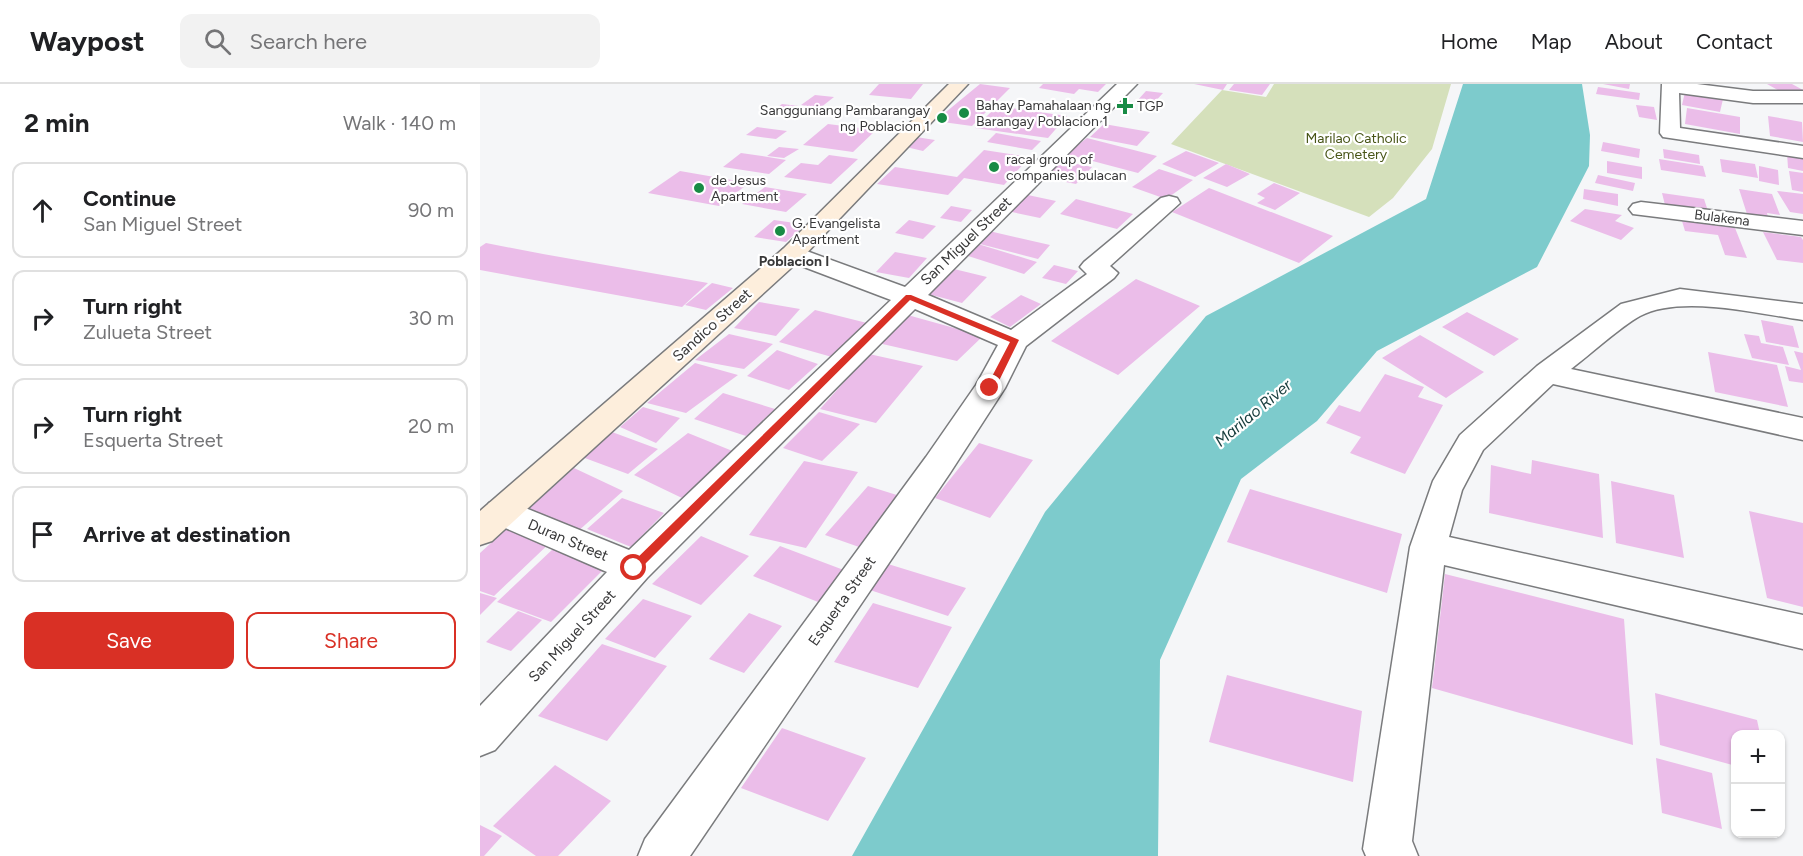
<!DOCTYPE html>
<meta charset="utf-8">
<style>
:root{--surface:#fff;--page:#f2f2f2;--text:#202124;--muted:#757577;--line:#e0e0e0;--accent:#d93025}
body{margin:0;font-family:Figtree,sans-serif;background:var(--page);color:var(--text)}
.controls{position:absolute;right:18px;bottom:18px;display:grid;overflow:hidden;border-radius:12px;box-shadow:0 2px 4px #0004}
.controls button{width:54px;height:54px;display:grid;place-items:center;padding:0;border:0;border-bottom:2px solid var(--line);background:var(--surface);color:var(--text);font:30px sans-serif}
.stop{position:absolute;width:18px;height:18px;margin:-14px;border:4px solid #d93025;border-radius:50%;background:#fff}
.stop.end{background:#d93025;border-color:#fff;box-shadow:0 2px 6px #0008}
.list{margin:0;padding:0;list-style:none}
h2{display:flex;justify-content:space-between;align-items:center;height:78px;margin:0;padding:0 24px;font-size:26px}
h2 small{font-size:20px;font-weight:400;color:var(--muted)}
.list li{display:grid;grid-template-columns:39px 1fr auto;gap:18px;align-items:center;box-sizing:border-box;height:96px;margin:0 12px 12px;padding:0 12px;border:2px solid var(--line);border-radius:12px}
.list b{display:block;font-size:22px;white-space:nowrap}
.list p{margin:0;font-size:20px;white-space:nowrap;color:var(--muted)}
.list em{font-size:20px;font-style:normal;color:var(--muted)}
.actions{display:flex;gap:12px;padding:18px 24px}
.actions a{flex:1;padding:14px 0;border:2px solid var(--accent);border-radius:12px;text-align:center;font-size:21px;color:var(--accent)}
.actions .main{background:var(--accent);color:#fff}
.icon{flex:none;width:33px;height:33px;fill:none;stroke:currentColor;stroke-width:2;stroke-linecap:round;stroke-linejoin:round}
.map{position:relative;flex:none;width:1323px;height:772px;overflow:hidden}
header{display:flex;align-items:center;gap:36px;box-sizing:border-box;height:84px;padding:0 30px;background:var(--surface);border-bottom:2px solid var(--line)}
header strong{font-size:28px}
nav{display:flex;gap:33px;margin-inline-start:auto;font-size:21px}
.search{width:420px;height:54px;background:var(--page);display:flex;align-items:center;gap:15px;box-sizing:border-box;padding:0 21px;border-radius:12px;color:var(--muted);font-size:22px}
main{display:flex}
aside{flex:1;background:var(--surface)}
.map>svg:first-child{display:block}
.green{fill:#d5e0bb}
.water{fill:#7dcbcc}
.building{fill:#ebbde9}
.lines{fill:none;stroke-linecap:round;stroke-linejoin:round}
.street-casing{stroke:#7a7b7d;stroke-width:3}
.secondary-casing{stroke:#7a7b7d;stroke-width:3}
.street{fill:#fff;fill-rule:evenodd}
.secondary{fill:#fdeedc;fill-rule:evenodd}
.route{fill:#d93025}
.poi-dot{fill:#188b45;stroke:#fff;stroke-width:2}
.labels{text-anchor:middle;dominant-baseline:central;stroke-width:4.5;stroke-linejoin:round;paint-order:stroke}
.far-poi-label{font-size:14px;fill:#383839;stroke:#fff;text-anchor:start}
.far-park-label{font-size:14px;fill:#485517;stroke:#fff}
.far-street-label{font-size:14px;fill:#383839;stroke:#fff}
.far-neighbourhood-label{font-size:14px;font-weight:bold;fill:#383839;stroke:#fff}
.street-label{font-size:15px;fill:#383839;stroke:#fff}
.water-label{font-size:16px;font-style:italic;fill:#163c3c;stroke:#fff}
</style>
<header>
<strong>Waypost</strong>
<div class="search"><svg class="icon" aria-label="search" viewBox="0 0 24 24"><circle cx="10" cy="10" r="6"/><path d="M15 15l6 6"/></svg>Search here</div>
<nav><a>Home</a><a>Map</a><a>About</a><a>Contact</a></nav>
</header>
<main>
<aside>
<h2>2 min<small>Walk · 140 m</small></h2>
<ul class="list">
<li><svg class="icon" aria-label="ahead" viewBox="0 0 24 24"><path d="M12 20V5M6 11l6-6 6 6"/></svg><div><b>Continue</b><p>San Miguel Street</p></div><em>90 m</em></li>
<li><svg class="icon" aria-label="right" viewBox="0 0 24 24"><path d="M7 20v-9h11M14 6l5 5-5 5"/></svg><div><b>Turn right</b><p>Zulueta Street</p></div><em>30 m</em></li>
<li><svg class="icon" aria-label="right" viewBox="0 0 24 24"><path d="M7 20v-9h11M14 6l5 5-5 5"/></svg><div><b>Turn right</b><p>Esquerta Street</p></div><em>20 m</em></li>
<li><svg class="icon" aria-label="arrive" viewBox="0 0 24 24"><path d="M6 21V4h12l-3 4 3 4H6"/></svg><div><b>Arrive at destination</b></div></li>
</ul>
<div class="actions"><a class="main">Save</a><a>Share</a></div>
</aside>
<div class="map">
<svg width="1323" height="772" viewBox="0 0 1323 772">
<rect width="100%" height="100%" fill="#f5f6f8"/>
<path class="green" d="M794 0H971L952 65 913 114 889 133 691 60 742 6 786 13Z"/>
<path class="water" d="M983 0H1102L1110 51 1109 82 1057 183 897 267 837 337 761 395 680 576 678 772H372L565 428 726 232 946 115Z"/>
<path class="building" d="M399 0H443L431 15 389 11Z
M500 0 530 4 492 42 455 37Z
M563 0H626L618 8 599 5 594 10 559 4Z
M714 0H747L743 6Z
M754 0H790L782 11 749 6Z
M1123 0H1150L1149 5Z
M1287 0H1312L1323 6V9L1305 10Z
M1118 3 1160 9 1159 16 1116 10Z
M666 7 683 9 672 21 656 18Z
M1205 8 1243 15 1240 28 1202 21Z
M335 11 354 13 340 24 321 21Z
M302 20 319 22 312 27 295 25Z
M1156 21 1174 23 1177 36 1159 33Z
M517 22 587 32 568 54 495 44Z
M328 24 344 26 339 30 322 28Z
M1207 24 1260 33V50L1205 40Z
M1288 32 1322 38 1323 58 1290 52Z
M348 40 396 46 373 68 323 61Z
M624 40 670 48 657 62 610 53Z
M277 43 307 47 296 55 266 51Z
M516 49 561 57 552 66 507 58Z
M436 53 455 56 443 67 426 63Z
M607 54 677 72 658 89 586 70Z
M1123 58 1160 65 1159 74 1121 67Z
M299 63 319 65 304 74 287 72Z
M1183 65 1219 71 1220 80 1184 74Z
M504 66 550 73 524 101 484 94 468 111 397 100 415 83 477 93Z
M706 67 739 79 715 93 682 80Z
M261 69 282 72 306 76 289 90 243 83Z
M1307 69 1323 72V87L1308 84Z
M349 71 378 75 351 100 304 93 321 79 338 81Z
M1179 75 1223 82 1226 93 1181 86Z
M1240 75 1275 80 1278 94 1242 88Z
M582 77 612 83 596 100 565 94Z
M1127 77 1162 83V95L1127 89Z
M746 80 770 90 747 103 723 94Z
M1279 82 1298 86 1299 101 1279 97Z
M679 85 713 96 686 115 652 103Z
M200 87 269 99 239 122 168 109Z
M1309 87 1323 89V108L1312 106Z
M1118 91 1155 99 1153 107 1115 99Z
M794 99 820 109 795 126 777 119 785 114 777 110Z
M285 103 327 110 306 128 262 120Z
M729 104 853 152 819 179 692 128Z
M1104 105 1138 110V122L1103 115Z
M1259 105 1292 110 1300 131 1287 129 1288 133 1267 130Z
M1297 107 1323 110V130L1310 128Z
M1182 109 1224 115 1228 127 1185 121Z
M543 110 576 117 560 134 527 127Z
M596 115 653 130 637 145 580 130Z
M471 122 492 126 481 138 460 134Z
M1105 125 1142 131 1135 137 1154 144 1141 156 1090 137Z
M294 136 308 138 325 141 306 158 274 153Z
M429 136 456 142 443 155 415 149Z
M1202 137 1255 144 1267 174 1245 171 1238 151 1205 147Z
M509 147 570 161 558 175 496 159Z
M1283 148 1321 153 1323 156V179L1297 176Z
M6 159 63 170 228 199 202 223 0 186V163Z
M498 160 557 178 544 190 485 171Z
M415 168 447 174 429 194 396 188Z
M574 181 598 187 586 200 562 194Z
M474 185 507 193 482 219 448 210Z
M656 195 720 222 638 291 571 257Z
M232 199 253 204 226 226 205 221Z
M541 211 561 220 530 243 510 233Z
M279 218 320 225 296 252 254 244Z
M335 226 387 239 352 273 299 258Z
M987 228 1039 255 1014 272 962 243Z
M424 230 503 252 477 277 398 259Z
M1281 236 1313 242 1319 264 1286 258Z
M249 250 293 260 264 285 215 276Z
M1264 250 1279 252 1281 259 1303 263 1309 281 1272 274Z
M940 251 1004 288 966 314 902 274Z
M297 266 338 280 309 306 267 292Z
M1314 267 1323 269V299L1309 297 1305 282 1321 286Z
M1228 268 1297 281 1308 323 1235 308Z
M389 270 443 282 396 339 340 325Z
M215 279 258 291 206 329 167 319Z
M905 290 944 303 938 313 963 321 925 390 870 369 881 353 846 339 859 321 880 328Z
M243 309 295 325 266 352 214 335Z
M163 323 200 334 176 359 140 343Z
M339 328 380 340 342 377 303 364Z
M132 348 178 365 148 390 102 373Z
M208 349 255 368 202 414 154 391Z
M499 359 553 376 510 434 455 414Z
M1052 376 1119 390 1123 454 1009 429 1011 381 1051 390Z
M324 377 378 388 326 464 269 451Z
M94 384 143 407 96 449 43 430Z
M1131 397 1194 411 1204 474 1136 459Z
M388 402 420 412 379 463 345 451Z
M770 405 922 450 907 509 747 458Z
M142 414 184 429 151 463 107 445Z
M1269 427 1323 439V523L1287 514Z
M32 440 75 454 14 512 0 507V469Z
M221 452 269 472 221 521 172 500Z
M300 462 369 488 343 520 273 492Z
M74 464 127 482 71 538 17 518Z
M408 480 486 504 468 532 390 506Z
M965 490 1144 535 1153 661 952 604Z
M0 509 17 514 0 531Z
M163 515 212 532 175 574 125 555Z
M393 519 472 543 438 604 354 578Z
M38 527 62 536 31 567 6 558Z
M269 529 302 542 264 589 229 575Z
M122 560 187 582 127 657 58 632Z
M747 591 882 627 873 698 729 658Z
M1175 609 1277 636 1280 650H1256V682L1180 661Z
M302 644 386 674 348 737 261 704Z
M1176 674 1232 689 1242 745 1182 729Z
M75 681 131 717 78 772H56L13 742Z
M0 741 22 752 4 772H0Z"/>
<g class="lines">
<g class="street-casing">
<path id="street" d="M637 0H657L448 211 531 246 607 190 600 183 604 178 681 114 689 112 697 114 700 119 630 182 638 189 634 194 546 262 525 304 470 389 210 772H158L165 755 446 373 496 301 518 261 435 225 167 494 15 666 0 672V622L127 488 9 437 4 428 9 419 21 415 33 419 149 466 411 216 303 175 300 170 303 165 312 163 321 165 425 203Z
M1182 0H1217L1273 7H1323V19H1273L1199 9 1200 44 1323 62V74L1183 53 1180 49Z
M1161 118 1323 137V151L1153 130 1149 125 1153 120Z
M1200 205 1323 220V236C1278 230 1201 210 1160 232 1140 243 1111 270 1091 285L1323 334V356L1073 300 1003 366 982 406 969 453 1323 531V565L964 481 932 757 938 772H886L883 765 930 463 953 397 980 351 1057 282 1141 220Z"/>
</g>
<g class="secondary-casing">
<path id="secondary" d="M469 0H488L321 175 12 457 0 461V427L303 165Z"/>
</g>
<use href="#street" class="street"/>
<use href="#secondary" class="secondary"/>
</g>
<path class="route" d="M426 211H431L537 255 539 256 514 307 506 304 530 258 430 216 158 487H150V481Z"/>
<g class="poi-dot">
<path d="M642 13h6v6h6v6h-6v6h-6v-6h-6v-6h6z"/>
<circle cx="484" cy="29" r="6"/>
<circle cx="462" cy="34" r="6"/>
<circle cx="514" cy="83" r="6"/>
<circle cx="219" cy="104" r="6"/>
<circle cx="300" cy="147" r="6"/>
</g>
<g class="labels">
<g class="far-poi-label">
<text x="496" y="21">Bahay Pamahalaan ng<tspan x="496" dy="16">Barangay Poblacion 1</tspan></text>
<text x="657" y="22">TGP</text>
<text x="450" y="26" text-anchor="end">Sangguniang Pambarangay<tspan x="450" dy="16">ng Poblacion 1</tspan></text>
<text x="526" y="75">racal group of<tspan x="526" dy="16">companies bulacan</tspan></text>
<text x="231" y="96">de Jesus<tspan x="231" dy="16">Apartment</tspan></text>
<text x="312" y="139">G. Evangelista<tspan x="312" dy="16">Apartment</tspan></text>
</g>
<g class="far-park-label">
<text x="876" y="54">Marilao Catholic<tspan x="876" dy="16">Cemetery</tspan></text>
</g>
<g class="far-street-label">
<text transform="translate(1242 134) rotate(7)">Bulakena</text>
</g>
<g class="far-neighbourhood-label">
<text x="314" y="177">Poblacion I</text>
</g>
<g class="street-label">
<text transform="translate(486 157) rotate(-44)">San Miguel Street</text>
<text transform="translate(232 241) rotate(-42)">Sandico Street</text>
<text transform="translate(88 456) rotate(23)">Duran Street</text>
<text transform="translate(362 517) rotate(-55)">Esquerta Street</text>
<text transform="translate(92 552) rotate(-47)">San Miguel Street</text>
</g>
<g class="water-label">
<text transform="translate(773 329) rotate(-40)">Marilao River</text>
</g>
</g>
</svg>
<div class="controls">
<button>+</button>
<button>−</button>
</div>
<div class="stop" style="left:154px;top:484px"></div>
<div class="stop end" style="left:510px;top:304px"></div>
</div>
</main>
